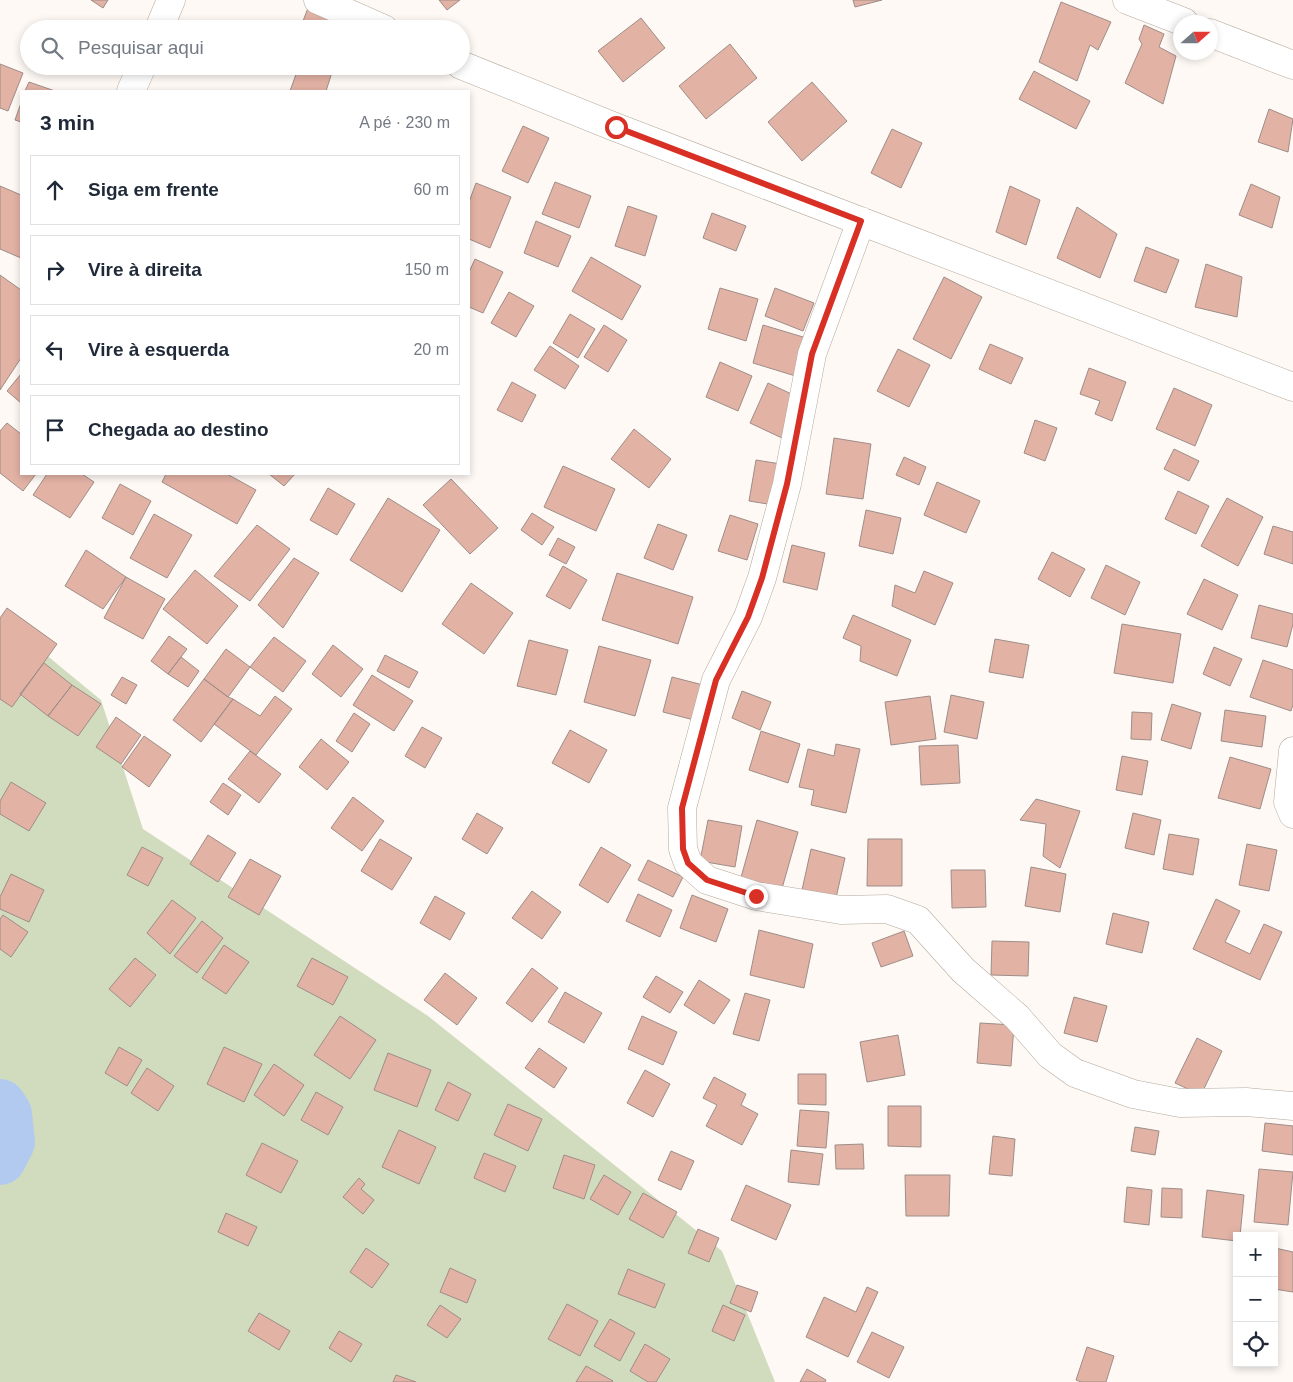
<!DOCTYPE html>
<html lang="pt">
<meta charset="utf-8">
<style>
:root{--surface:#fff;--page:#f2f2f3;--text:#1f2937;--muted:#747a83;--line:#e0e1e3}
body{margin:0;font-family:Helvetica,sans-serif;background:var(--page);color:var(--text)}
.controls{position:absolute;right:15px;bottom:15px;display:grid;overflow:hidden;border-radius:0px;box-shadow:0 2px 8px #0003}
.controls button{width:45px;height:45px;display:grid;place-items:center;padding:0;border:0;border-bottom:1px solid var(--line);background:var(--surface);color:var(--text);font:25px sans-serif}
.compass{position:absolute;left:1173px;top:15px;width:45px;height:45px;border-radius:50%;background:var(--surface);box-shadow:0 2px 8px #0003;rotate:69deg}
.stop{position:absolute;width:15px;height:15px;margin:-11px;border:4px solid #d93025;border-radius:50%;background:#fff}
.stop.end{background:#d93025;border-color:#fff;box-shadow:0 1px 5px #0008}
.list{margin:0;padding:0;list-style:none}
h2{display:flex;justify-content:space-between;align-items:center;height:65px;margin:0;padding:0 20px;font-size:21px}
h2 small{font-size:16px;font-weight:400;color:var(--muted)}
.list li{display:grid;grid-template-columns:32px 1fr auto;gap:15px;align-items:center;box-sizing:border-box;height:70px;margin:0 10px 10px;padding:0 10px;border:1px solid var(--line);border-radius:0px}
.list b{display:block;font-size:19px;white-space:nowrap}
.list em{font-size:16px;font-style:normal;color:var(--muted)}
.icon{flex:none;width:28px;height:28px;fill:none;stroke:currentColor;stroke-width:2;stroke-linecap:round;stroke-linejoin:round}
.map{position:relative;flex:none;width:1293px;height:1382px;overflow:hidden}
.search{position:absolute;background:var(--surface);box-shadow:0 2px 8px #0003;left:20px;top:20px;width:450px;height:55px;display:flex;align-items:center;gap:12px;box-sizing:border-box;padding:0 18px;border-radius:28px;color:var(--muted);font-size:19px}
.panel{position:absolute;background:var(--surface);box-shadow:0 2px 8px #0003;left:20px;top:90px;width:450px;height:385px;border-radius:0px}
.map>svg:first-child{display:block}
.green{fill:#d1dbbe}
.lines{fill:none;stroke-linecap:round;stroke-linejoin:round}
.river{stroke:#b3caf0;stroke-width:52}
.building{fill:#e2b2a5;stroke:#9e8d88}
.minor-casing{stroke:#b4a99d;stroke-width:29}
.minor{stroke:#fff;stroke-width:28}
.route{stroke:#d93025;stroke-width:6}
</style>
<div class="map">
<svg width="1293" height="1382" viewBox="0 0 1293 1382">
<rect width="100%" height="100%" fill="#fef9f4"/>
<path class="green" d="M0 617 101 700 143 829 428 1016 722 1251 775 1382H0Z"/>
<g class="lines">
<path class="river" d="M0 1105 6 1114 9 1142 0 1159"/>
</g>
<path class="building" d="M91 0H108L103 8Z
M311 0 366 29H300Z
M439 0H460L447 10Z
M853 0H882L855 7Z
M1061 2 1111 22 1098 50 1090 45 1077 81 1039 62Z
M641 18 665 48 623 82 598 51Z
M1144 25 1164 34 1159 47 1176 56 1163 104 1125 83 1142 44 1139 39Z
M730 44 757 78 706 119 679 86Z
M0 64 23 73 8 111 0 108Z
M299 66H334L326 91H290Z
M1034 71 1090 101 1076 129 1019 99Z
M29 82 55 91H25Z
M812 82 847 121 802 161 768 122Z
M21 103V122L15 120Z
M1269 109 1293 119 1288 152 1258 142Z
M523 126 549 138 528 183 502 171Z
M892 129 922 143 901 188 871 173Z
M555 182 591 196 579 228 542 214Z
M476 183 511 197 490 248 469 239V202Z
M1251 184 1280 197 1272 228 1239 215Z
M0 186 21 195V258L0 249Z
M1010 186 1040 200 1026 245 996 232Z
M628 206 657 216 645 256 615 246Z
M1077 207 1117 234 1100 278 1057 258Z
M712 213 746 226 736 251 703 238Z
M536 221 571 236 558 267 524 253Z
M1146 247 1179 260 1166 293 1134 281Z
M591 257 641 286 622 320 572 291Z
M475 259 503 272 483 313 469 307V272Z
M1206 264 1242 277 1237 317 1195 307Z
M0 275 21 290V358L0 390Z
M944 277 982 297 951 359 913 339Z
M720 288 758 299 746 341 708 329Z
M775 288 814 303 803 331 765 316Z
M509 292 534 306 516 337 491 323Z
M570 314 595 329 578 358 553 343Z
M604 325 627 340 608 372 584 357Z
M763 325 813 340 802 378 753 363Z
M990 344 1023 358 1011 384 979 369Z
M550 346 579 366 565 389 534 370Z
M898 349 930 365 909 407 877 391Z
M720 362 752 376 738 411 706 397Z
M1089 368 1126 382 1112 421 1095 414 1100 401 1080 394Z
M21 374V403L7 391Z
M512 382 536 395 522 422 497 410Z
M768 383 800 398 782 438 750 423Z
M1174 388 1212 405 1195 446 1156 429Z
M1035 420 1057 428 1045 461 1024 453Z
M7 423 21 434V474H36L23 491 0 473V431Z
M634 429 671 459 649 488 611 459Z
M834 438 871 444 863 499 826 494Z
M1174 449 1199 461 1189 481 1164 469Z
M904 457 926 467 919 485 896 475Z
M756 460 787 465 780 506 749 501Z
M563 466 615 489 596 531 544 507Z
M47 474H82L94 482 70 518 33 495Z
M166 474H227L256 490 237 524 162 482Z
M269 474H295L284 486Z
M451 479 498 528 470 554 423 505Z
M937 482 980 501 966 533 924 515Z
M120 484 151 501 133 535 102 518Z
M328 488 355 504 337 535 310 520Z
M1178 491 1209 506 1196 534 1165 519Z
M388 498 440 530 402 592 350 560Z
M1227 498 1263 517 1238 566 1201 546Z
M866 510 901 518 893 554 859 546Z
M532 513 554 527 542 545 521 530Z
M154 514 192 535 167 578 130 558Z
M730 515 758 524 747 560 718 551Z
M658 524 687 535 673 570 644 558Z
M257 525 290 549 250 601 214 576Z
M1273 526 1293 532V564L1264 554Z
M558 538 575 547 566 564 549 555Z
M792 545 825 553 817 590 783 582Z
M86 550 126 577 103 609 65 586Z
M1052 552 1085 569 1070 597 1038 579Z
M294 558 319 573 283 628 258 605Z
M1106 565 1140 582 1125 615 1091 598Z
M563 566 587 580 570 609 546 596Z
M195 570 238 606 207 644 163 609Z
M924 571 953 583 935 625 892 606 895 585 915 593Z
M617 573 693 597 678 644 602 620Z
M126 577 165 599 143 639 104 618Z
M1204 579 1238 595 1222 630 1187 614Z
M471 583 513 613 484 654 442 624Z
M1259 605 1293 614V624L1287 647 1251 638Z
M7 608 57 644 12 707 0 699V618Z
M853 615 911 640 897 676 860 661 861 646 843 638Z
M1122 624 1181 634 1173 683 1114 673Z
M169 636 187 649 168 674 151 661Z
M274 637 306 661 283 692 250 667Z
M995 639 1029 645 1023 678 989 672Z
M529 640 568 650 556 695 517 686Z
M333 645 363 669 341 697 312 674Z
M599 646 651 660 635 716 584 702Z
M1214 647 1242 659 1230 686 1203 674Z
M226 649 250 667 228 697 204 679Z
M385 655 418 672 409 688 377 671Z
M181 657 199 671 188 687 168 674Z
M1263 660 1293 670V705L1291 711 1250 697Z
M44 663 72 685 48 716 20 694Z
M372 675 413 701 394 731 353 705Z
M122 677 137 685 126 704 111 695Z
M672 677 707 686 698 721 663 712Z
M204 679 228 697 233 699 201 742 173 720Z
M72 685 101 704 78 736 48 716Z
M742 691 771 702 760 730 732 718Z
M951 695 984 702 977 739 944 732Z
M275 696 292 709 256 755 214 724 233 699 260 716Z
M930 696 936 739 891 745 885 702Z
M1172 704 1201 713 1191 749 1161 740Z
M1225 710 1266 716 1262 747 1221 741Z
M1132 712 1152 713 1151 740 1131 739Z
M354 713 370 724 352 752 336 741Z
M116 717 141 735 121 764 96 747Z
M422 727 442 738 425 768 405 756Z
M570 730 607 750 589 783 552 763Z
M761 731 800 744 788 783 749 770Z
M144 736 171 755 149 787 122 767Z
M321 739 349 762 327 790 299 767Z
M836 744 860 749 846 813 811 805 814 790 799 787 808 749 834 756Z
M958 745 960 783 921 785 919 746Z
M250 751 281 774 259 803 228 779Z
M1122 756 1148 761 1142 795 1116 790Z
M1230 757 1271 769 1260 809 1218 798Z
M11 782 46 803 29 831 0 814V801Z
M223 783 241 795 228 815 210 802Z
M353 797 384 821 362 851 331 828Z
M1036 799 1080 811 1060 868 1043 856 1046 824 1020 820Z
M477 813 503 828 487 854 462 839Z
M1133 813 1161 820 1154 855 1125 848Z
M708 820 742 826 735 867 700 861Z
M757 820 798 832 781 892 740 881Z
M1169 834 1199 839 1193 875 1163 869Z
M208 835 236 853 218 882 190 864Z
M380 839 412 858 392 890 361 871Z
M868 839H902V886H867Z
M1247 844 1277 850 1269 891 1239 885Z
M142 847 163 858 148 886 127 875Z
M601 847 631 865 608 903 579 885Z
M811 849 845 858 836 898 802 890Z
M250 859 281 876 259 915 228 897Z
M648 860 683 877 673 897 638 880Z
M1031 867 1066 874 1060 912 1025 906Z
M951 870H985L986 907 952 908Z
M11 874 44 890 29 922 0 909V897Z
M532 891 561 912 542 939 512 918Z
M638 894 672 910 660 937 626 921Z
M692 895 728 909 716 942 680 928Z
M435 896 465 913 450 940 420 923Z
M1216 899 1240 911 1225 942 1250 954 1264 924 1282 932 1260 980 1193 949Z
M172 900 196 918 170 954 147 933Z
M1113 913 1149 922 1142 953 1106 944Z
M3 915 28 932 11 957 0 949V919Z
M202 921 223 938 197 973 174 956Z
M759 930 813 944 804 988 750 975Z
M904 931 913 956 881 967 872 943Z
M992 941 1029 942 1028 976 991 975Z
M224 945 249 962 226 994 202 978Z
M135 958 156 975 130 1007 109 989Z
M312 958 348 977 333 1005 297 986Z
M532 968 558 988 532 1022 506 1003Z
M445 973 477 998 457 1025 424 1000Z
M656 976 683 992 670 1013 643 997Z
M699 980 730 1000 714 1024 684 1005Z
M565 992 602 1013 584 1043 548 1022Z
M745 993 770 1000 759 1041 733 1034Z
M1074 997 1107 1006 1097 1042 1064 1033Z
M340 1016 376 1040 350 1079 314 1055Z
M642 1016 677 1032 663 1065 628 1049Z
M980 1023 1014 1025 1011 1066 977 1063Z
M898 1035 905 1075 867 1082 860 1042Z
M1197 1038 1222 1051 1201 1095 1175 1083Z
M119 1047 142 1060 127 1086 105 1073Z
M224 1047 262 1064 244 1102 207 1084Z
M539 1048 567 1068 554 1088 525 1068Z
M388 1053 431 1070 417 1107 374 1090Z
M274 1064 304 1085 284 1116 254 1095Z
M147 1068 174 1086 158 1111 131 1093Z
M645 1070 670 1084 653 1117 627 1103Z
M798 1074H826V1105L798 1104Z
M714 1077 746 1094 741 1105 758 1114 742 1145 706 1126 717 1105 703 1098Z
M448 1082 471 1094 458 1121 435 1110Z
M316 1092 343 1107 328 1135 301 1120Z
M508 1104 542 1119 528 1151 494 1135Z
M888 1106H921V1147L888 1146Z
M800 1110 829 1112 826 1148 797 1146Z
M1265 1123 1293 1126V1155L1262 1151Z
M1135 1127 1159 1131 1155 1155 1131 1151Z
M399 1130 436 1147 419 1184 382 1167Z
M993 1136 1015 1139 1012 1176 989 1174Z
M262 1143 298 1161 281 1193 246 1175Z
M863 1144 864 1169H836L835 1145Z
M791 1150 823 1154 819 1185 788 1182Z
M671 1151 694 1161 681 1190 658 1180Z
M484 1153 516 1166 505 1192 474 1178Z
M564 1155 595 1165 584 1199 553 1188Z
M1259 1169 1293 1172 1288 1225 1254 1222Z
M604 1175 631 1192 618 1215 590 1199Z
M905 1175H950L949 1216H906Z
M359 1178 365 1184 361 1189 374 1200 363 1214 343 1197Z
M746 1185 791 1205 776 1240 731 1220Z
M1127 1187 1152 1190 1149 1225 1124 1222Z
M1162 1188 1182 1189V1218L1161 1217Z
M1207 1190 1244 1195 1240 1236H1237V1241L1202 1237Z
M643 1193 677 1212 663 1238 629 1219Z
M226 1213 257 1227 248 1246 218 1232Z
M698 1229 719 1238 709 1262 688 1253Z
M366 1248 389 1264 372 1288 350 1272Z
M1275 1248 1293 1252V1292L1274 1289Z
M450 1268 476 1280 467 1303 440 1292Z
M628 1269 665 1284 655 1308 618 1294Z
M737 1285 758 1292 751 1312 730 1303Z
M867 1287 878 1292 848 1357 806 1337 824 1297 856 1312Z
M567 1304 598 1321 580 1356 548 1339Z
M440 1305 461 1319 447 1338 427 1325Z
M723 1305 745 1315 734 1341 712 1331Z
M259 1313 290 1331 279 1350 248 1331Z
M610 1319 635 1333 620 1361 594 1346Z
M339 1331 362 1344 351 1362 329 1348Z
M872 1332 904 1347 889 1378 857 1362Z
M645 1344 670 1359 656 1382H648L630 1371Z
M1087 1347 1114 1356 1106 1382H1081L1076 1380Z
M586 1366 613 1381 612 1382H576Z
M807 1369 826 1380 825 1382H800Z
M396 1375 416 1382H393Z"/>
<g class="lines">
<g class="minor-casing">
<path id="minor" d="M318 0 384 29
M1127 0 1184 22
M159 29 171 0
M1210 33 1293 65
M461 65 615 127 1293 387
M131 91 142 66
M861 221 812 354 787 484 762 578 748 617 716 680 682 808 683 849 688 863 707 880 756 896 841 910 887 909 918 920 963 970 1017 1017 1050 1055 1075 1073 1133 1094 1180 1103 1246 1102 1293 1106
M1293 751 1288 802 1293 814"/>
</g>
<use href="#minor" class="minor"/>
</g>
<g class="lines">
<path class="route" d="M616 127 861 221 812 354 787 484 762 578 748 617 716 680 682 808 683 849 688 863 707 880 756 896"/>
</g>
</svg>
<div class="controls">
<button>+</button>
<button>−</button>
<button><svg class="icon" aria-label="locate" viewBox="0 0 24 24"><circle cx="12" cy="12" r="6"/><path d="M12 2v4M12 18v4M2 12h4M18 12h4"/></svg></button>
</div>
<svg class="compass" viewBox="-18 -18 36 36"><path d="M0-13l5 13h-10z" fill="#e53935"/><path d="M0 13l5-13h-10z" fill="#747a83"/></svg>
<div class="stop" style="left:616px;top:127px"></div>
<div class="stop end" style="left:756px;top:896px"></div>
<div class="search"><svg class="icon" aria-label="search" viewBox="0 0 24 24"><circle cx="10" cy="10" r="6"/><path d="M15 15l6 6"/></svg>Pesquisar aqui</div>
<section class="panel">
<h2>3 min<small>A pé · 230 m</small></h2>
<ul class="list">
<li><svg class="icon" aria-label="ahead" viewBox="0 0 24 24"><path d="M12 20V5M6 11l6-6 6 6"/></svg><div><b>Siga em frente</b></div><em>60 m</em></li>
<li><svg class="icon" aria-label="right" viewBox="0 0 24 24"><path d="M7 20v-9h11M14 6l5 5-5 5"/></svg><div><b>Vire à direita</b></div><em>150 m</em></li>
<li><svg class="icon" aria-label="left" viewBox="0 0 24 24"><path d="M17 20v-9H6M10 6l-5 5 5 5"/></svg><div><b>Vire à esquerda</b></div><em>20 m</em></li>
<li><svg class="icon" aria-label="arrive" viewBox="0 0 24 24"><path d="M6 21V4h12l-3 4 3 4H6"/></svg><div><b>Chegada ao destino</b></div></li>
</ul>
</section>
</div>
